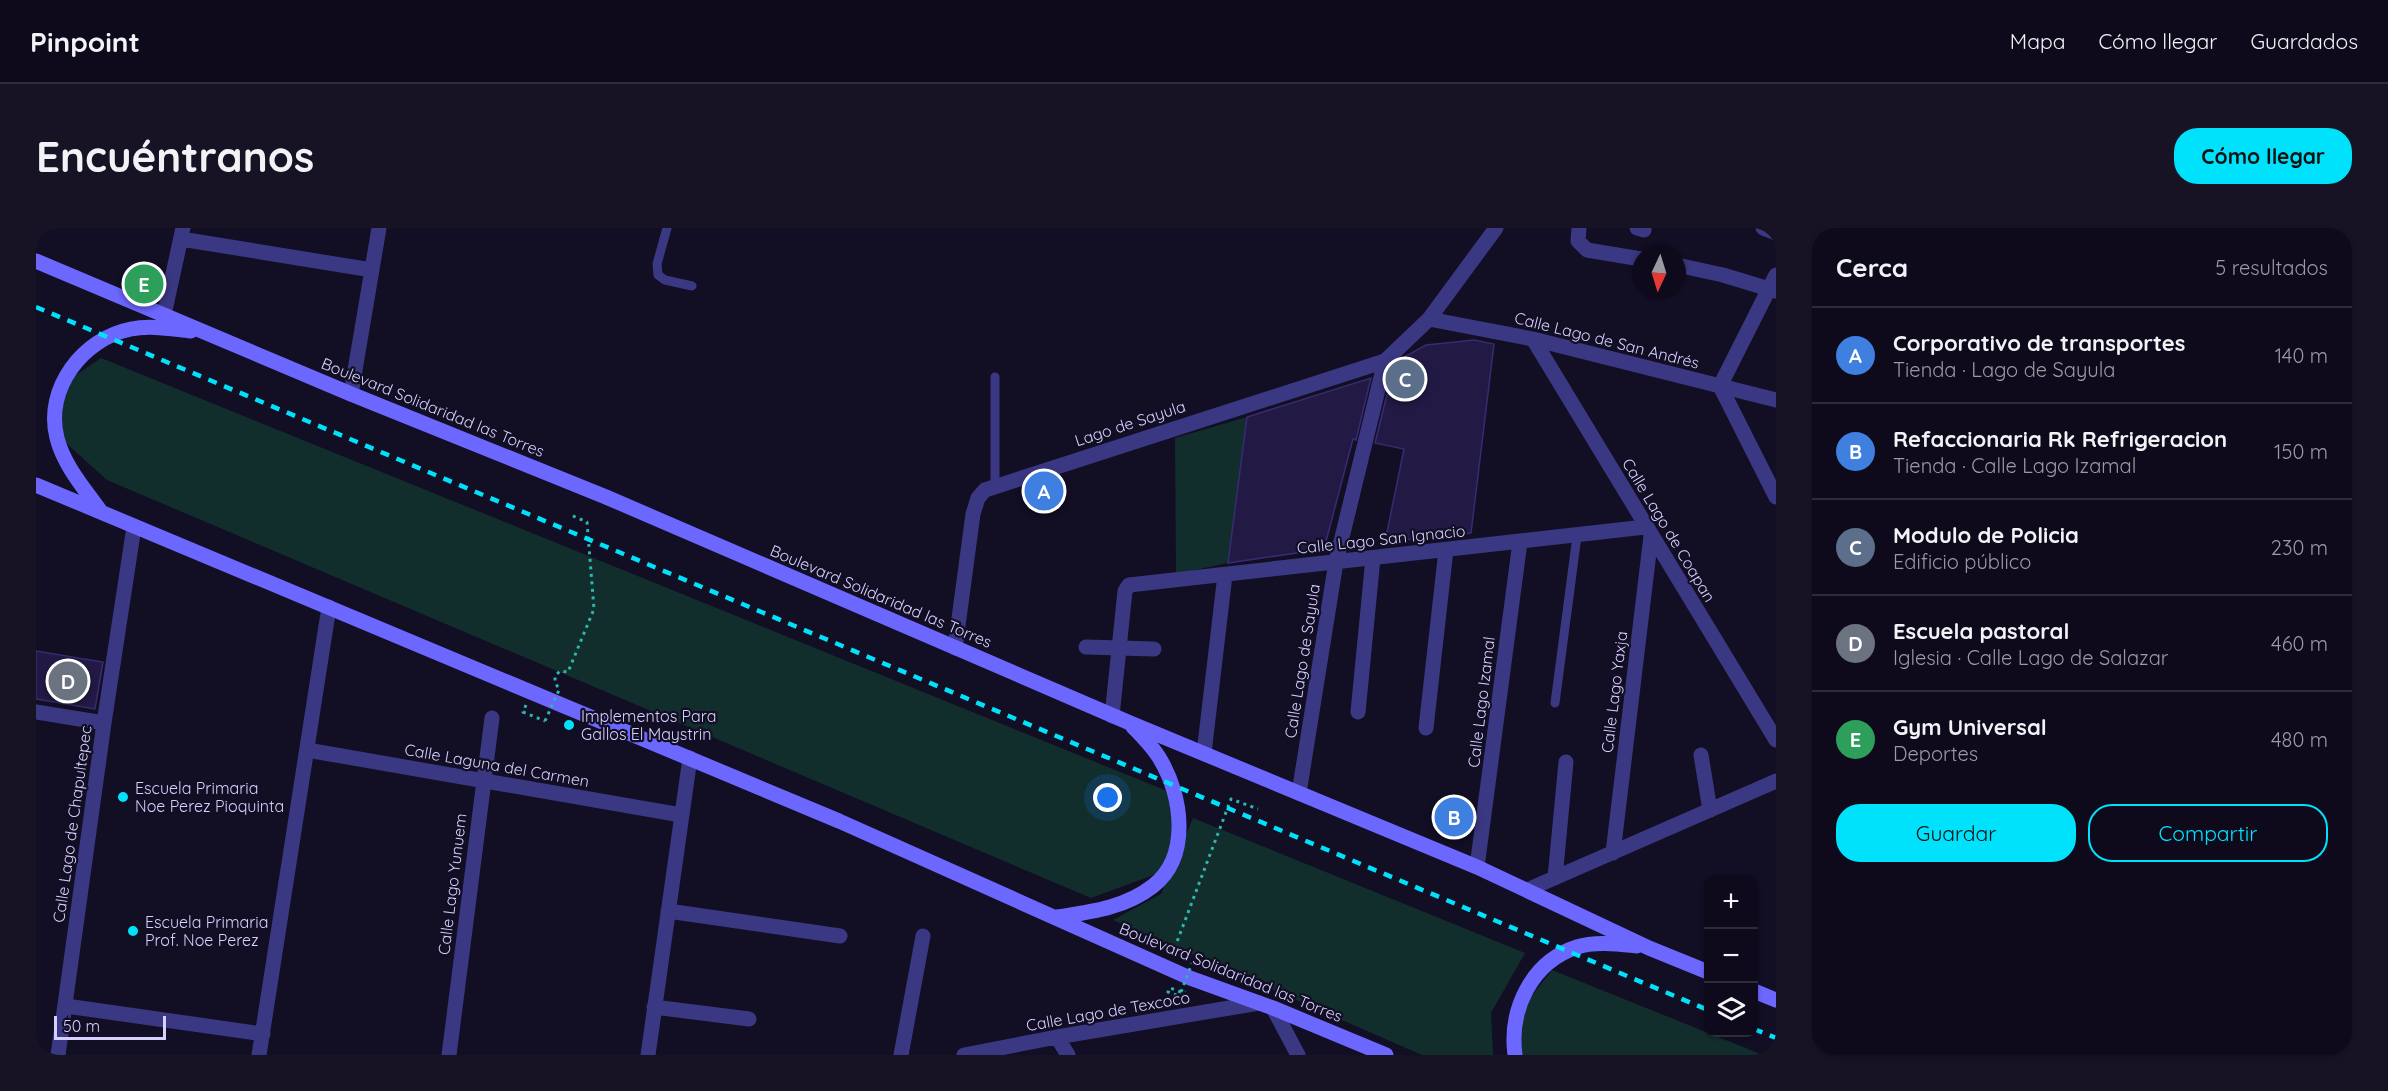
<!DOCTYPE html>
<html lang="es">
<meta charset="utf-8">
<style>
:root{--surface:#0e0a1b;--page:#171324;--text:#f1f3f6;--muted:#9b9aa3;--line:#2e2b3a;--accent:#00e2fb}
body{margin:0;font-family:Quicksand,sans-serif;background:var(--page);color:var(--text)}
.controls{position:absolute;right:18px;bottom:18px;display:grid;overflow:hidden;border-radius:12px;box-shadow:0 2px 4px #0004}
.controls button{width:54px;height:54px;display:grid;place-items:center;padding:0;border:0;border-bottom:2px solid var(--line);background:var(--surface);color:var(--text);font:30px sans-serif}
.compass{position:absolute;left:1596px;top:18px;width:54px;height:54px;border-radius:50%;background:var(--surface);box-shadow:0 2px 4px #0004;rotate:184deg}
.scale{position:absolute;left:18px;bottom:15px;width:112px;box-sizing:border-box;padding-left:6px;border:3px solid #d6d0ff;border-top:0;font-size:16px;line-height:21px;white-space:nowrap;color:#d6d0ff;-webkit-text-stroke:4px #120e24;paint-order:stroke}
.you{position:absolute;left:1072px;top:570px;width:21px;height:21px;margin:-15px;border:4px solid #fff;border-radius:50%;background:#1a73e8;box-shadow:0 0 0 9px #1a73e833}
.badge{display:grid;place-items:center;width:39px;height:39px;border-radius:50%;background:var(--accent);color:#fff;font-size:20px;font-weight:700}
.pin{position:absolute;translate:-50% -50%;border:3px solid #fff;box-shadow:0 2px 6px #0006}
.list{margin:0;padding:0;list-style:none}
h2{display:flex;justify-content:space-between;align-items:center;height:78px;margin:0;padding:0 24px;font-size:26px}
h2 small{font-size:20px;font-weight:400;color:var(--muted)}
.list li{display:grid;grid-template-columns:39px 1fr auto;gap:18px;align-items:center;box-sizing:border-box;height:96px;padding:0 24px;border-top:2px solid var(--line)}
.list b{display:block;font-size:22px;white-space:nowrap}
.list p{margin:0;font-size:20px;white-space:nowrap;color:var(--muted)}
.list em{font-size:20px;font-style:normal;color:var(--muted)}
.actions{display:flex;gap:12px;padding:18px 24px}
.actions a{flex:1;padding:14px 0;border:2px solid var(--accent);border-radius:24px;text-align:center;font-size:21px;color:var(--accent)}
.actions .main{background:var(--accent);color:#111}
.icon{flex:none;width:33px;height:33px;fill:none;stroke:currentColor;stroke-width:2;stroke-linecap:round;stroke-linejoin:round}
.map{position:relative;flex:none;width:1740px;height:827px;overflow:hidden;border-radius:24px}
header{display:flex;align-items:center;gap:36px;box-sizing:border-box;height:84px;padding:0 30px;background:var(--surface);border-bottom:2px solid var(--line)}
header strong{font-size:28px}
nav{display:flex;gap:33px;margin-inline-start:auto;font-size:21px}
.intro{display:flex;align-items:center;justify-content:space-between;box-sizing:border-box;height:144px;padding:0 36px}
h1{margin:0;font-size:42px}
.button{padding:15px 27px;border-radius:24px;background:var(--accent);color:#111;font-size:21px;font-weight:700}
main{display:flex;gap:36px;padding:0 36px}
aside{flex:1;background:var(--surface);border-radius:24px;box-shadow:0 2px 4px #0004}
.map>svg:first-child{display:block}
.green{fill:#112e2d}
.building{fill:#221a45;stroke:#392b71;stroke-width:1.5}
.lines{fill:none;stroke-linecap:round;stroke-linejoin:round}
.path{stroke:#2db6ae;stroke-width:3;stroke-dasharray:3 4.5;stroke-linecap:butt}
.service{stroke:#3b3883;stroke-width:9}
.minor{stroke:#3b3883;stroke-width:15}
.secondary{stroke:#6c67ff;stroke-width:15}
.rail{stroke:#00e2fb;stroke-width:4.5;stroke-dasharray:9 8;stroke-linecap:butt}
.path-bridge{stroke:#2db6ae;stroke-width:3;stroke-dasharray:3 4.5;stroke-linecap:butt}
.poi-dot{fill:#00e2fb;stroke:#120e24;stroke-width:2}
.labels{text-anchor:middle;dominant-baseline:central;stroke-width:4.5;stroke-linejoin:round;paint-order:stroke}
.street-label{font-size:16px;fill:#d6d0ff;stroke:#120e24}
.poi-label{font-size:16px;fill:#d6d0ff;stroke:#120e24;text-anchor:start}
</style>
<header>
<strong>Pinpoint</strong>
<nav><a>Mapa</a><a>Cómo llegar</a><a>Guardados</a></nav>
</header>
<div class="intro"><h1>Encuéntranos</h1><a class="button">Cómo llegar</a></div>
<main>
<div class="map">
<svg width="1740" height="827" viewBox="0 0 1740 827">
<rect width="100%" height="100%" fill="#120e24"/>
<path class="green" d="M65 130 1136 565 1135 620 1123 645 1055 670 71 252 21 207 27 156Z
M1211 189 1192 335 1140 346 1139 210Z
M1157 590 1489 725 1455 785 1457 827H1386L1077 692 1125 666Z
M1516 742 1727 827H1486L1484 825 1487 779Z"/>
<path class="building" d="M1438 112 1458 116 1435 305 1349 314 1368 221 1339 215 1358 138 1368 129 1390 117Z
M1335 150 1320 212 1317 211 1288 321 1192 335 1211 189Z
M0 423 67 434 59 481 0 471Z"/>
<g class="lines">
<path class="path" d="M522 459 519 455V448L524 443 532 444 558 381 551 294 535 287
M490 477 487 484 509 493
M1136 727 1195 571 1222 581
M1145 764 1134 760 1132 764 1146 769 1149 763"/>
<path class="service" d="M631 0 621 36 622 47 629 52 656 58
M959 149V257
M1519 475 1541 308"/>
<path class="minor" d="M1543 0 1542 13 1551 22 1605 31
M1601 0 1608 2
M1727 0 1740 5
M145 11 336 42
M1641 37 1687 47 1740 63
M1740 47 1684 158 1740 269
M128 87 147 0
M1393 91 1497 111 1740 172
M1497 111 1740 512
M315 166 343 0
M1050 419 1118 421
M919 420 937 286 942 270 949 262 1349 133 1393 91 1460 0
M0 484 68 495
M1322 484 1337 330
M1076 488 1089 363 1093 357 1609 299
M1390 500 1410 322
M271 522 645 587
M1168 525 1189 347
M1665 527 1674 582
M1263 565 1300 334 1349 133
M1577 625 1615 308
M1441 639 1484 314
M1519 650 1530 534
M1491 662 1740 553
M632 683 804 708
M30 778 227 806
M618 779 713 791
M1237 780 1262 827
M1021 809 1032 827
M22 827 68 495 98 299
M223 827 293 379
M413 827 456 490
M612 827 654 530
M865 827 887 708
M928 827 1021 809 1223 775"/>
<path class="secondary" d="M0 33 315 166 570 269 1094 495 1441 639 1613 720 1672 744
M0 257 803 593 1154 750 1237 780 1350 827
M65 284C49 261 28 238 21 210 8 160 48 110 95 101 115 97 135 101 155 103
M1021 689C1054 684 1089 680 1117 658 1155 628 1146 568 1124 531 1117 519 1107 509 1097 499
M1718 763 1740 772
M1479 827C1473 782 1495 734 1541 719 1559 713 1582 716 1601 718"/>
<path class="rail" d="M0 79 1672 782
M1718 801 1740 810"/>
<path class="path-bridge" d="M509 493 524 460
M1145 764 1156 735"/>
</g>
<g class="poi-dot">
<circle cx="533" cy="497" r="6"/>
<circle cx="87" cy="569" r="6"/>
<circle cx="97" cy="703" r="6"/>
</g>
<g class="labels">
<g class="street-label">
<text transform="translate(1571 112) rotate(14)">Calle Lago de San Andrés</text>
<text transform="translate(397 179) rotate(22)">Boulevard Solidaridad las Torres</text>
<text transform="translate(1094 195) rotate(-18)">Lago de Sayula</text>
<text transform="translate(1633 302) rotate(59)">Calle Lago de Coapan</text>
<text transform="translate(1345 311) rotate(-6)">Calle Lago San Ignacio</text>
<text transform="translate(845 368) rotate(23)">Boulevard Solidaridad las Torres</text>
<text transform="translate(1266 433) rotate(-81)">Calle Lago de Sayula</text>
<text transform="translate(1578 464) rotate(-83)">Calle Lago Yaxja</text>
<text transform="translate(1445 474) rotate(-83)">Calle Lago Izamal</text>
<text transform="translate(461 537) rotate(10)">Calle Laguna del Carmen</text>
<text transform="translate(36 596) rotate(-82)">Calle Lago de Chapultepec</text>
<text transform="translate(416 656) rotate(-83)">Calle Lago Yunuem</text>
<text transform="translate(1195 744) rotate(22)">Boulevard Solidaridad las Torres</text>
<text transform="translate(1072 783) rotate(-10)">Calle Lago de Texcoco</text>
</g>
<g class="poi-label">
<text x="545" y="488">Implementos Para<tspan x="545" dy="18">Gallos El Maystrin</tspan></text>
<text x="99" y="560">Escuela Primaria<tspan x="99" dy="18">Noe Perez Pioquinta</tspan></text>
<text x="109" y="694">Escuela Primaria<tspan x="109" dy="18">Prof. Noe Perez</tspan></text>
</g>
</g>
</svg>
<div class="controls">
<button>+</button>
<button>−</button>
<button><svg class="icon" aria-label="layers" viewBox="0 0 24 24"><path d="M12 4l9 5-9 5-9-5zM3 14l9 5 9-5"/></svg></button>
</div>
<svg class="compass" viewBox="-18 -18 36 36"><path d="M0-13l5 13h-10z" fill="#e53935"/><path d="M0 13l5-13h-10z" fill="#9b9aa3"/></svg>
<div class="scale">50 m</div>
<div class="you"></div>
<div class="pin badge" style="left:1008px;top:263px;background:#3f7fe0">A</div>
<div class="pin badge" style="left:1418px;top:589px;background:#3f7fe0">B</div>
<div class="pin badge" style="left:1369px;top:151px;background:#5c6f8a">C</div>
<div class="pin badge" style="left:32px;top:453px;background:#6b7280">D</div>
<div class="pin badge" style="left:108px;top:56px;background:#2e9e5b">E</div>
</div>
<aside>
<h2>Cerca<small>5 resultados</small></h2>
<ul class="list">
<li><span class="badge" style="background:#3f7fe0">A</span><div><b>Corporativo de transportes</b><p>Tienda · Lago de Sayula</p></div><em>140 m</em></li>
<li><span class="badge" style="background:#3f7fe0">B</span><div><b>Refaccionaria Rk Refrigeracion</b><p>Tienda · Calle Lago Izamal</p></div><em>150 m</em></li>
<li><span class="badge" style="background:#5c6f8a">C</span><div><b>Modulo de Policia</b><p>Edificio público</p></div><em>230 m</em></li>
<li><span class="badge" style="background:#6b7280">D</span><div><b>Escuela pastoral</b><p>Iglesia · Calle Lago de Salazar</p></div><em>460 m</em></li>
<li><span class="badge" style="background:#2e9e5b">E</span><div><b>Gym Universal</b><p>Deportes</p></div><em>480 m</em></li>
</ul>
<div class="actions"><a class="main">Guardar</a><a>Compartir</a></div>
</aside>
</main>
